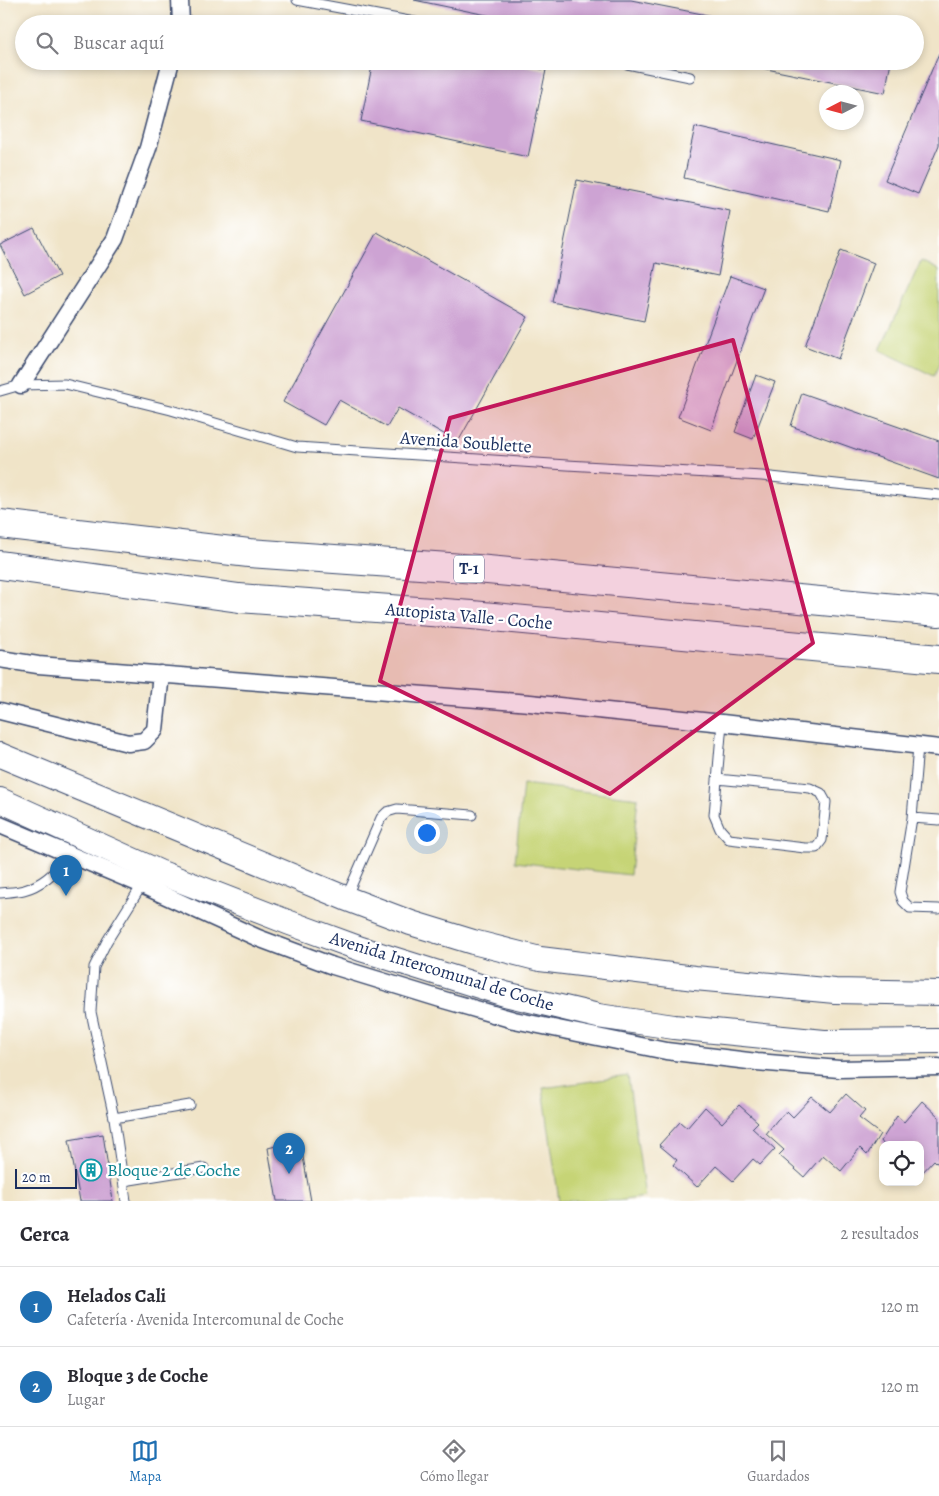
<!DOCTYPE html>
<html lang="es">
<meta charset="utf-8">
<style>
:root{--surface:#fff;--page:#f7f7f7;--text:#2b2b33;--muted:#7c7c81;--line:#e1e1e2;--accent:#1f6fb2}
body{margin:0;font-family:Alegreya,serif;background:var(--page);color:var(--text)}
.controls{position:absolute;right:15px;bottom:15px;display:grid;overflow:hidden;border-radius:10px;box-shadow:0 2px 8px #0003}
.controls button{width:45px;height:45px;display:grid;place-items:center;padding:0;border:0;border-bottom:1px solid var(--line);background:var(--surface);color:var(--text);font:25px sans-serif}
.compass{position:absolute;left:819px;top:85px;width:45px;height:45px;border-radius:50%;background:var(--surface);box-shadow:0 2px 8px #0003;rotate:264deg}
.scale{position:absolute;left:15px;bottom:12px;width:62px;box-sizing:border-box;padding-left:5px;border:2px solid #1b2f5e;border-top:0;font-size:14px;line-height:18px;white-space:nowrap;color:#1b2f5e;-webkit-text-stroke:4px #fff;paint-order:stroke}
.you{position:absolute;left:426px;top:832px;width:18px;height:18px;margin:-12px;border:4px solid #fff;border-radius:50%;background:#1a73e8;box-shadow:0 0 0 8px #1a73e833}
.badge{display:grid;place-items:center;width:32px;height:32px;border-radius:50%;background:var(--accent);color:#fff;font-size:16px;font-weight:700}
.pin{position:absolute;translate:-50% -41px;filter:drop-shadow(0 1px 2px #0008)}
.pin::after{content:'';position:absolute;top:26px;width:18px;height:15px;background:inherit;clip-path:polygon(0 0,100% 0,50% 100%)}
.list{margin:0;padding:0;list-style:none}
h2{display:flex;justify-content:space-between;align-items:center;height:65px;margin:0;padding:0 20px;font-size:21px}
h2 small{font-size:16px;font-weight:400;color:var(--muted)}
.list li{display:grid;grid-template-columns:32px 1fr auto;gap:15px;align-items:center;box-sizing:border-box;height:80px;padding:0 20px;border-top:1px solid var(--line)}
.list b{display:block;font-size:19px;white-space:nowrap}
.list p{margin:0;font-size:16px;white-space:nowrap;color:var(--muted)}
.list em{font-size:16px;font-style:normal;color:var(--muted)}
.icon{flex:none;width:28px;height:28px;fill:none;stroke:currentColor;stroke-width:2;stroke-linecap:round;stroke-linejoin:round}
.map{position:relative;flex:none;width:939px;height:1201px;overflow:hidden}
.search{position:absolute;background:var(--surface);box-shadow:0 2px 8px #0003;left:15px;right:15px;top:15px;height:55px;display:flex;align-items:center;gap:12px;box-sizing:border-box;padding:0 18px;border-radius:28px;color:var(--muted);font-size:19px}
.sheet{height:225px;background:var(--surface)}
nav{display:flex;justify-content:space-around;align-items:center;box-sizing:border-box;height:70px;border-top:1px solid var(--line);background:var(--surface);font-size:14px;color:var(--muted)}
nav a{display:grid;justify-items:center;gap:2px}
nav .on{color:var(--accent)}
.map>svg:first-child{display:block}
.green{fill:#c6d476;stroke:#70826a}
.building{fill:#cda3d3}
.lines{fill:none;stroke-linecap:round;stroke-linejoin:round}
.lane-casing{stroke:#3b4a6e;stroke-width:11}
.street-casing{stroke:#3b4a6e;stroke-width:19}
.secondary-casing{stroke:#3b4a6e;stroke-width:26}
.highway-casing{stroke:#3b4a6e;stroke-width:30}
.lane{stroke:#fff;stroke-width:9}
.street{stroke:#fff;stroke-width:16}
.secondary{stroke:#fff;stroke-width:24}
.highway{stroke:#fff;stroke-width:28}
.marked{fill:#c2185b;fill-opacity:0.2;stroke:#c2185b;stroke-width:4;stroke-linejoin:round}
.labels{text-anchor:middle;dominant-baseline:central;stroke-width:4.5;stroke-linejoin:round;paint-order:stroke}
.shield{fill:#fff;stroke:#5f6d8e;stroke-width:1}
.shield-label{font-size:16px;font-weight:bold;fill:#1b2f5e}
.street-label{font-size:18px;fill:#1b2f5e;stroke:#fff}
.culture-label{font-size:18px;fill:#0d838f;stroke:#fff;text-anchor:start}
</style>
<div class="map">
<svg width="939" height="1201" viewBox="0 0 939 1201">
<rect width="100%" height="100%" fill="#fff"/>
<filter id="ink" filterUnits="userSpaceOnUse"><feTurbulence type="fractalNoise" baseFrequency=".02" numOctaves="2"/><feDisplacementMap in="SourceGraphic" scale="10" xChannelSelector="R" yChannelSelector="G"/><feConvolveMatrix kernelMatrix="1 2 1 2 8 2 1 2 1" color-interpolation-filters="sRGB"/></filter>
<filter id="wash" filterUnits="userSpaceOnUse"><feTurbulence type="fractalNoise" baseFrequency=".0096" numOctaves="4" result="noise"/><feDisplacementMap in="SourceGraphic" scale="20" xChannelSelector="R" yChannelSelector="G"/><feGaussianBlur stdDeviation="1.12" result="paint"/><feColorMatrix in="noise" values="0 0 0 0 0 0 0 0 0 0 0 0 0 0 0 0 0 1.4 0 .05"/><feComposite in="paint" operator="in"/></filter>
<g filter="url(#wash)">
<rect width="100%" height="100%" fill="#f0e4c8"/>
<path class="green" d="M921 261 939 270V364L934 376 880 350Z
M523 784 638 798 630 875 515 862Z
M628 1076 645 1197 617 1201H559L543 1088Z"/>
<g id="blocks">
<path class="building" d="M414 0H631L748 23 530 24Z
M939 53V145L918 194 885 180Z
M373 61H503L546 70 528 157 361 121Z
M727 61H891L885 93Z
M695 127 841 160 829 211 684 178Z
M577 180 730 211 718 276 656 263 644 321 552 302Z
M34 228 59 276 25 294 0 245Z
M377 232 528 317 458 442 398 408 387 427 339 400 324 425 283 402Z
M841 250 874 263 838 359 805 346Z
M730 276 764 288 711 430 678 417Z
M756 375 775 382 753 439 735 432Z
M802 393 939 441V479L791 426Z
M846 1094 865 1111 859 1118 880 1134 867 1155 860 1148 841 1171 823 1155 804 1177 779 1155 784 1150 766 1134 777 1120 787 1111 793 1117 812 1097 830 1112Z
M922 1101 939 1117V1165L934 1160 920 1175V1145H884L881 1141 897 1116 904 1122Z
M739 1105 758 1122 752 1128 775 1149 760 1165 753 1159 733 1181 716 1166 697 1187 673 1165 677 1160 659 1145 680 1122 687 1128 705 1107 722 1123Z
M103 1134 113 1201H80L69 1140Z
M300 1140 311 1201H277L268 1148Z"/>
</g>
</g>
<g filter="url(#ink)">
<use href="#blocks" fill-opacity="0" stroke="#3b4a6e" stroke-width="1"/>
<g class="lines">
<g class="lane-casing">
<path id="lane" d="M297 0 425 24
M613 61 690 77
M0 391 21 385 65 384 171 410 297 447 567 465 762 476 939 495
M918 746 912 818 900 892 903 901 910 908 939 909
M717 779 810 788 821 793 826 802 822 840 816 848H805L729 839 720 829 714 815 722 723
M912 818 939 820
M0 893C8 892 16 892 24 890 43 885 58 870 70 855
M346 898 381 818 387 812 397 809 472 815
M114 1118 190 1105
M124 1181 204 1168
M126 1201 114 1118 91 1012 94 967 107 941 142 885"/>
</g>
<g class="street-casing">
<path id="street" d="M180 0 181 24
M21 385 115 239 148 148 171 61
M0 659 38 665 530 703 722 723 939 748
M0 711 128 743 144 741 155 730 161 674
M0 825 142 885 258 938 333 966 444 1000 514 1020 666 1051 757 1062 839 1069 939 1067"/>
</g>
<g class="secondary-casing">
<path id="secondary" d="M0 755 345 898 411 923 473 942 540 959 695 978 835 991 939 993
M0 800 159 872 290 923 361 949 505 994 598 1016 674 1027 824 1042 939 1041"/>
</g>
<g class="highway-casing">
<path id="highway" d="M0 524 249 553 477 569 939 612
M0 565 239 598 472 615 939 659"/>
</g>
<use href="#lane" class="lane"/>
<use href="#street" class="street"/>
<use href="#secondary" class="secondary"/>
<use href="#highway" class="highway"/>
</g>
</g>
<path class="marked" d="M733 340 813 643 610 794 380 681 450 418Z"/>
<defs>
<g id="building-ring" transform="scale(1.125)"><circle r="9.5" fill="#fff" stroke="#0f9aa8" stroke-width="1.5"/><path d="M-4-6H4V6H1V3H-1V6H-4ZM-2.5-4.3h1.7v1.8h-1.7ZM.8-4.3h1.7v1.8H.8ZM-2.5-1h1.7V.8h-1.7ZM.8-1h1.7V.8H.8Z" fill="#0f9aa8"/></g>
</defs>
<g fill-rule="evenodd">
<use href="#building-ring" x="91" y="1170"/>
</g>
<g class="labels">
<rect class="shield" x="454" y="555.5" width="30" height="27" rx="4"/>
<g class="shield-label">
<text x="469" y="569">T-1</text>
</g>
<g class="street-label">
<text transform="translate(466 442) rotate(4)">Avenida Soublette</text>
<text transform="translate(469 616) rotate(5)">Autopista Valle - Coche</text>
<text transform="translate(442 971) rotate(17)">Avenida Intercomunal de Coche</text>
</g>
<g class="culture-label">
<text x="107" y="1170">Bloque 2 de Coche</text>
</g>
</g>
</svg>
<div class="controls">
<button><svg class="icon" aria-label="locate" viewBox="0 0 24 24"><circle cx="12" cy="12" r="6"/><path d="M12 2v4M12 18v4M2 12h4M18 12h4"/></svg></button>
</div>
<svg class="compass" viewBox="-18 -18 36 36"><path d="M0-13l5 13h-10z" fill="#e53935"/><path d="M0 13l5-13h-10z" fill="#7c7c81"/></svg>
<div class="scale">20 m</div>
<div class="you"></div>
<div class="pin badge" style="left:66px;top:896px">1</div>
<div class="pin badge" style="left:289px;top:1174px">2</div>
<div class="search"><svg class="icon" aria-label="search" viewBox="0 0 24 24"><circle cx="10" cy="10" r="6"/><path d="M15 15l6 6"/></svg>Buscar aquí</div>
</div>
<section class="sheet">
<h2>Cerca<small>2 resultados</small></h2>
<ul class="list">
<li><span class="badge">1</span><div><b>Helados Cali</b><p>Cafetería · Avenida Intercomunal de Coche</p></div><em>120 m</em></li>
<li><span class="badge">2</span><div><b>Bloque 3 de Coche</b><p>Lugar</p></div><em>120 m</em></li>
</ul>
</section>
<nav>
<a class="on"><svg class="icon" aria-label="map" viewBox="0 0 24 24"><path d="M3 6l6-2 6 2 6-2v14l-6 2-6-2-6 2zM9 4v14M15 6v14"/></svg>Mapa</a>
<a><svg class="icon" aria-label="directions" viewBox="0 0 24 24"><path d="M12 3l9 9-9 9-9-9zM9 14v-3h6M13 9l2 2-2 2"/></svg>Cómo llegar</a>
<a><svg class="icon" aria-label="saved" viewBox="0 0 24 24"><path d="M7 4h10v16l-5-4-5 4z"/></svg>Guardados</a>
</nav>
